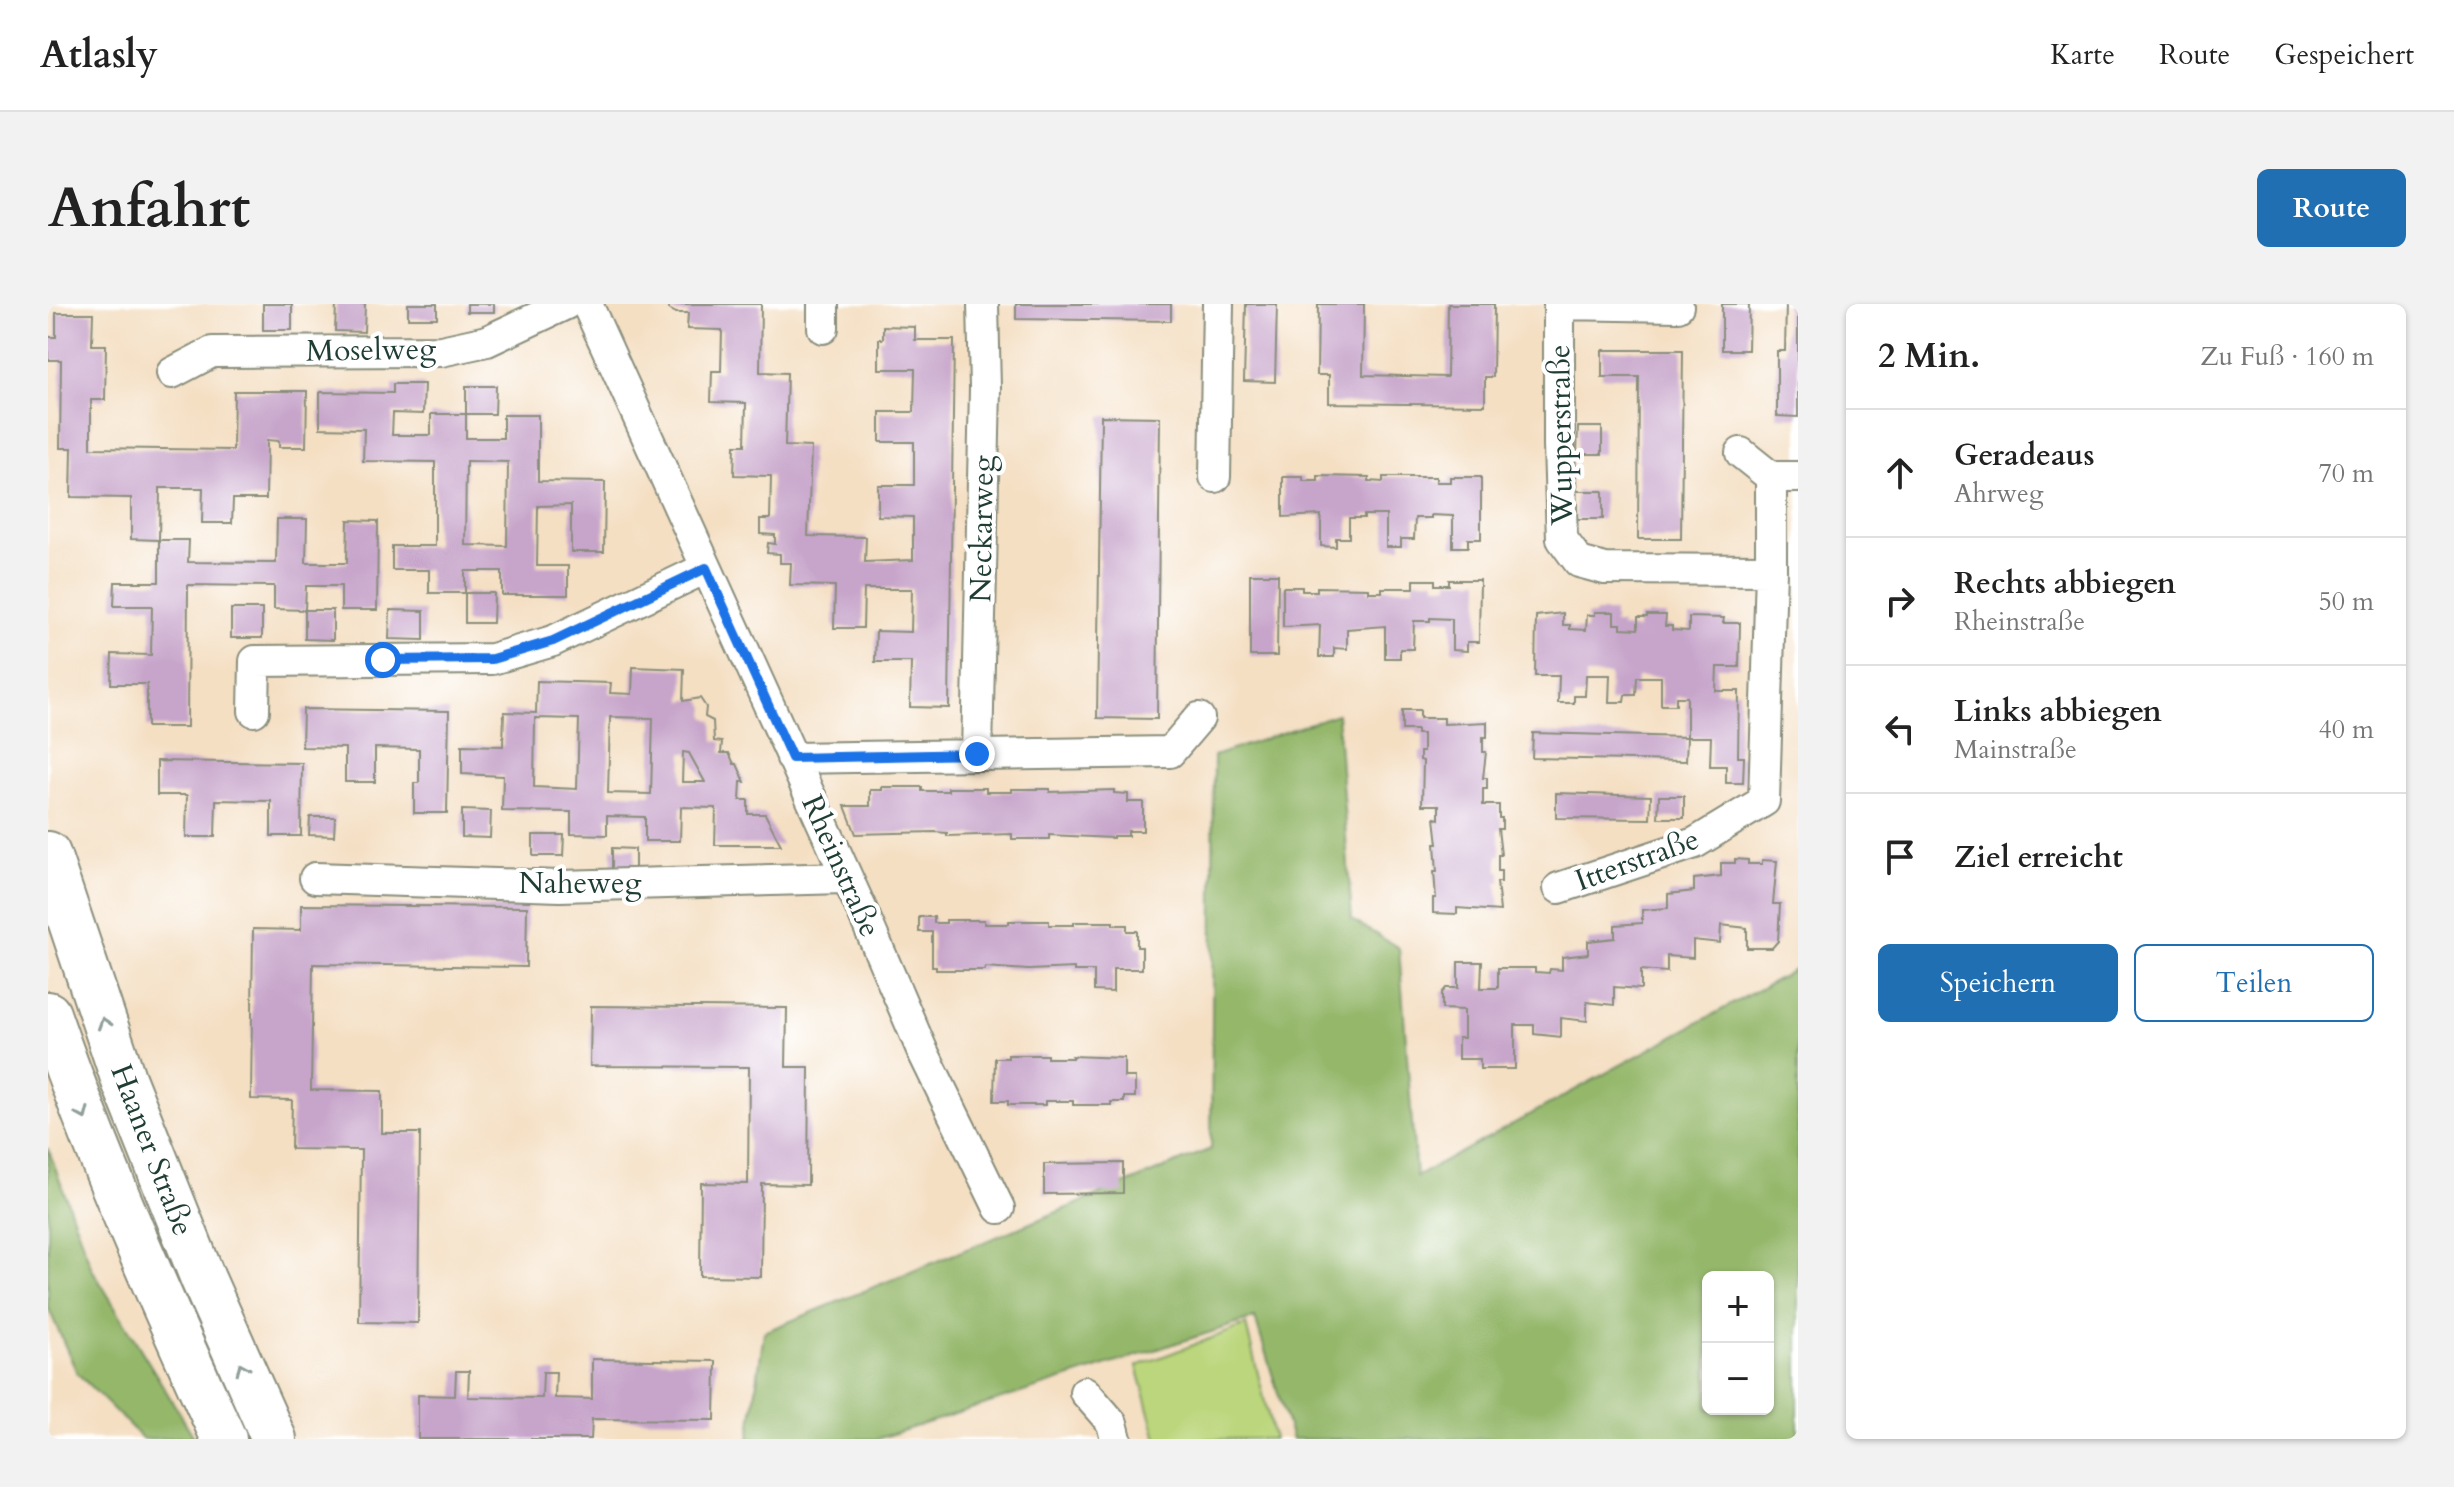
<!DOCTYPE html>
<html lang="de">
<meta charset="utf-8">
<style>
:root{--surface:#fff;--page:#f2f2f2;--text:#222;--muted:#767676;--line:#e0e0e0;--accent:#1f6fb2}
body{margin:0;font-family:Cardo,serif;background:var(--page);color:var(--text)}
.controls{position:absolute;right:24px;bottom:24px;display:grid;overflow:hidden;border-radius:12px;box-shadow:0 2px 6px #0004}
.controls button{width:72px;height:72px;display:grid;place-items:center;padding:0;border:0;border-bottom:2px solid var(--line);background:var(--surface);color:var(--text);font:40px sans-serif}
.stop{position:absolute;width:24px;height:24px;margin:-18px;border:6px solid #1a73e8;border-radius:50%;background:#fff}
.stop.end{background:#1a73e8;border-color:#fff;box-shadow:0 2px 8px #0008}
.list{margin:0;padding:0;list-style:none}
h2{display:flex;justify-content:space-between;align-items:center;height:104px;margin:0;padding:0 32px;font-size:34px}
h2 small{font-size:26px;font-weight:400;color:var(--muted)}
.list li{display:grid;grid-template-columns:52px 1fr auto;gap:24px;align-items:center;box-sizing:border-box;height:128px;padding:0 32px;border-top:2px solid var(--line)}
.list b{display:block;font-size:30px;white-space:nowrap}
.list p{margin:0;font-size:26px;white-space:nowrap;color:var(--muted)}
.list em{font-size:26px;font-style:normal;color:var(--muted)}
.actions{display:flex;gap:16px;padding:24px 32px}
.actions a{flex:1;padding:18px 0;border:2px solid var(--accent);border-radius:12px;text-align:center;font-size:28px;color:var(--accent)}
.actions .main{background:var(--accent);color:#fff}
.icon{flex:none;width:44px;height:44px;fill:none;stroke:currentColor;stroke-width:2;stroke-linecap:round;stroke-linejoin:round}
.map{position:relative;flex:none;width:1750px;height:1135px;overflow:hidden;border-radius:12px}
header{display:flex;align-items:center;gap:48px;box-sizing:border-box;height:112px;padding:0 40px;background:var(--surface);border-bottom:2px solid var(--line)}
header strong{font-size:38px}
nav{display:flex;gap:44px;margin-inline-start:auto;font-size:28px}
.intro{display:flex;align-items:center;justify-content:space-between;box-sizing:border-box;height:192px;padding:0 48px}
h1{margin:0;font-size:56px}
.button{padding:20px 36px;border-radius:12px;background:var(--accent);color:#fff;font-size:28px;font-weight:700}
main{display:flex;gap:48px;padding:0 48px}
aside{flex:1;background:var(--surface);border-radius:12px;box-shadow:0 2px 6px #0004}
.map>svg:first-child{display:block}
.green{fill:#bbd67b;stroke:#6d8a58;stroke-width:2}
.forest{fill:#94b76b;stroke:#5a7a50;stroke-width:2;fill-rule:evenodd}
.building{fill:#c7a5cb;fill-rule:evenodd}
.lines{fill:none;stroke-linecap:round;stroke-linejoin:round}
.street-casing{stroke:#8a8e7c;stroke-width:34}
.secondary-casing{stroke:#8a8e7c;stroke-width:48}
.street{stroke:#fff;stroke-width:30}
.secondary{stroke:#fff;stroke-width:44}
.oneway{stroke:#8f9e9a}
.route{stroke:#1a73e8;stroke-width:10}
.labels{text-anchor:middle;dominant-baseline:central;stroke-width:8;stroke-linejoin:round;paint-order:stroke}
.street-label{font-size:30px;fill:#1f3d34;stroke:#fff}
</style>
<header>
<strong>Atlasly</strong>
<nav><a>Karte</a><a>Route</a><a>Gespeichert</a></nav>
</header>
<div class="intro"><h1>Anfahrt</h1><a class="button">Route</a></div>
<main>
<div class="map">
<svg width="1750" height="1135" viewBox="0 0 1750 1135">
<rect width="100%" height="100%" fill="#fff"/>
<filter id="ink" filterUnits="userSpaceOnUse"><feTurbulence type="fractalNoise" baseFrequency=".0125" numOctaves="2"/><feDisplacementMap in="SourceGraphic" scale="16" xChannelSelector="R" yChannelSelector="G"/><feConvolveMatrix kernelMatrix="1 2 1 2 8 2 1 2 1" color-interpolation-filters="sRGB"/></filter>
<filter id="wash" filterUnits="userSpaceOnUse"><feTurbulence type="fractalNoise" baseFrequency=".006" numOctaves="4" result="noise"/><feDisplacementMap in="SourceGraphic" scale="32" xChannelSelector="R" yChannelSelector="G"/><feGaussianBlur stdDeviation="1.8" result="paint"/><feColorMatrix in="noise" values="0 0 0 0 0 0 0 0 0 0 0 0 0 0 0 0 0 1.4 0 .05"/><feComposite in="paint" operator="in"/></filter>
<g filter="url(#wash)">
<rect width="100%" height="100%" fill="#f4dfc3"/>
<path class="green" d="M1198 1021 1226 1135H1109L1089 1062Z"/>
<path class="forest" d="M1289 410 1304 616 1351 644 1368 873 1750 664V1135H1244L1207 1014 829 1135H701L716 1028 1163 845 1166 452ZM1660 973H1720V1105H1660Z
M0 844 44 965 146 1133 95 1135 29 1069 0 1003Z"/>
<g id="blocks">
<path class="building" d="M215 0H244V26H215Z
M288 0H317L316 28 287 27Z
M360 0H389V14H360Z
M419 0H446V8H419Z
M621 0H713L712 68 739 69 737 142 763 143 760 232 818 233 817 258 865 256V213L830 212V181H866V138H832V108H866L867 65H831V35H835V22L867 23V36H906L901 404 862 403 863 358H827L828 327 863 328 864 285H816L815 324H786L787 282 742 281 743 259H732V250L719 249 720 239 727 240V231L712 230V215H722L723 172 686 171 687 141H697L698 99 663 98 664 67H673L674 26 639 25 640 9H628L621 5Z
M968 0H1123V17L968 15Z
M1198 0H1229L1227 78 1196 77Z
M1270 0H1316L1315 71 1399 73 1400 0H1446L1445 73H1437V101L1281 99V71H1269Z
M1674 0H1701L1700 46H1674Z
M1738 0H1750V113L1729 112V47H1737Z
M8 9H45L44 41H58L57 96H43V144L185 146 186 87H259L258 143H231V137L219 136 218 195H185L184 219H154L155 184H112L111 236 83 235V194L23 193 24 144H12L13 56H0V33H8Z
M1554 46H1635L1633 235H1590L1591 73H1554Z
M345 80H376L375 110 345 109 344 131H383V110H418V82H448L447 110H418V134H455V111H490V177L557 178 556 248H523V201L490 202 489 262H520V291H454V267H417V289H381V266H344V242H387V158L315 157 316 125 272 124V88L345 89ZM418 157 460 158 459 242 417 241Z
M1053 112 1112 113 1109 415 1049 414Z
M1530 123H1554V150H1529Z
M1270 172 1321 173V177L1335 178V173H1388V178H1402V173H1433V235H1420V243H1405V212L1383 211V214H1367L1366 235H1353V243H1338V211H1316V214H1301V234H1288V243L1273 242V211L1235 213V173H1255V177H1270Z
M1528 187H1555V215H1528Z
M229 215H259L258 259H299L300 216 330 217 329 306H293V282H258L257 306 226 305V282L140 281 139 423H99V380H63L64 350 103 351 104 302H66L67 278H111V236H141L140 258 228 259Z
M1202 270H1230L1229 352H1202Z
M1366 276H1387V281H1401V276H1432L1431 338H1419V347L1404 346V315L1382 314V317H1366L1365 345H1352V354H1337V322L1299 325V345L1286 344V353H1271L1272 321 1235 323V283H1254V287H1269V283L1320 284V288H1334V284H1366Z
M417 289H446L445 319H417Z
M183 305H214V334H183Z
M257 306H285V336L257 335Z
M342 306 376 307V336L341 335Z
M1547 308H1566V320H1573V324L1590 325V313H1599V311H1618L1617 322H1624V326L1641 327V313L1676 314 1675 319H1692L1691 363H1669L1668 387H1691L1690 453H1696L1695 479H1678V462H1662L1663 433H1639V393H1628V401H1613V373H1589L1588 391H1577L1576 398H1561L1562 371H1538L1537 392H1526V399H1510L1511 372H1487L1488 312 1515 309V321H1522V325L1538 326 1539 311H1547Z
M585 363 636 365 635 397 652 394 658 403 657 413 665 417 666 437 674 438 673 449H681L686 460H689L697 478H693L692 496H700V510H717L733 541H667L668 504 633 503 632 537H597V513L559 512V531L523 530V508L454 507 455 472 414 470V441L455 442 456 408 488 409 489 377 563 379 562 389 584 390ZM562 413 605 414 603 490 560 489ZM487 414 531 415 529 485 486 483ZM635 448 641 449 657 478H634Z
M255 405 401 407 399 509H366V479H371V445L327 444V478H297V444L254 443Z
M1354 406H1372V414H1396V420L1439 418V433H1435V448H1438L1435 474H1439V485H1435V501H1451V514H1454V525H1450L1453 551H1450V567H1453V578H1449L1452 607 1409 604V610L1385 609V594H1388L1386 568H1389L1387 540H1390L1387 514 1391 515V501H1374L1375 457 1372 456V448H1375V430H1369V426H1354Z
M1485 429 1639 433 1638 457 1484 454Z
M109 457 254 459 253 532H223V497L168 496 167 533H138L139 491H109Z
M834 483H874V487H900V484H938V488H964V485H1002V488L1066 486V489L1080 490V498H1095V527H1080V532H1065V534L1001 531V535H964V530L899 532V529L887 528 808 530 797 502H822V486H834Z
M1508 489 1603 492 1602 515 1508 514Z
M1611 492H1636V514H1610Z
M414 506 443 507 442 534 414 533Z
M262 513H287L286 532 261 531Z
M485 531H516L515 552H485Z
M564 544 587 545V566H564Z
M1687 555 1700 556V560H1714V556L1729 557 1725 600H1732L1730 637 1724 644H1699V624L1673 621 1672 639 1645 636V654L1619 652V668L1593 666V685L1566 683V701L1539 698V717L1513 714V733L1486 730V721H1467V765H1432V755H1410V734H1416V706L1394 705V689L1398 684H1410V658H1434L1433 684H1450V664H1487V668L1501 669 1502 665 1514 666V653L1540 650V637L1567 634V621L1594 619V606L1620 604V590L1646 587V575L1673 572V559H1687Z
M253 601 479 603 478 663 265 660 263 786 334 787V829H372L370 1019 311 1018 313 846 243 845 244 796 203 795 205 625 253 626Z
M871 613H886V619H898V616H936V620H961V617H1001V621H1026V618H1065V621H1079V627H1089V643H1094V665H1065V688L1046 687V667H1026V664L980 666 937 663 936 666H888V663H884V628H871Z
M543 702 739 704 738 763H761L760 881 714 880 713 973 652 972 653 879 700 880 701 763 542 762Z
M960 751H999V754H1024V752L1076 754V773H1087V793H1076V798H1063V801H1025V797H997V801H960V797H946L947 754H960Z
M1075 859V889L996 890V860Z
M544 1055 668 1057 667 1116 544 1115 543 1135H370V1091L407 1092 408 1067H421L420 1093 494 1094 495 1068H508L507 1094 544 1095Z"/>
</g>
</g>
<g filter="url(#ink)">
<use href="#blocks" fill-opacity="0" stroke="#8a8e7c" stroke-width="2"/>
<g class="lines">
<g class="street-casing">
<path id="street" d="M539 0 812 602 874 746 951 904
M775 0V24
M1511 0V142L1514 235 1531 258 1557 265 1723 266V173H1750
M1511 0 1630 2
M124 69 164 48 393 47 439 37 518 0
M1693 149 1723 173
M1167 173 1170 0
M206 407 207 357 444 355 505 337 658 264
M929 450 937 84 935 0
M744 454 1122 448 1151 414
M267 574 512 582 797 574
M1511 584 1647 539 1716 497 1723 266
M1037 1088 1064 1119 1068 1135"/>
</g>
<g class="secondary-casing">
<path id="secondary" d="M0 550 76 777 155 975 226 1135
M0 710C50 855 112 995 176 1135"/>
</g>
<use href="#street" class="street"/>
<use href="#secondary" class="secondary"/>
</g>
<defs><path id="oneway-chevron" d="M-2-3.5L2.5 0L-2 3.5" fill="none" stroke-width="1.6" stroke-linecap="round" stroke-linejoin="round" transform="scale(2)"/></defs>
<g class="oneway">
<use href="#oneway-chevron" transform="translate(56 719) rotate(-108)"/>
<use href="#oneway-chevron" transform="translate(35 810) rotate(67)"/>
<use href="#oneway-chevron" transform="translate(194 1064) rotate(-114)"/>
</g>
</g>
<g class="lines" filter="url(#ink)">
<path class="route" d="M335 356 444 355 505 337 658 264 744 454 929 450"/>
</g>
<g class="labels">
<g class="street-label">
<text transform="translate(323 46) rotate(-1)">Moselweg</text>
<text transform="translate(1513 131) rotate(-91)">Wupperstraße</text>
<text transform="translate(934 225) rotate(-89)">Neckarweg</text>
<text transform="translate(1589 556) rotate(-20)">Itterstraße</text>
<text transform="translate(793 562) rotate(66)">Rheinstraße</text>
<text x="532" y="579">Naheweg</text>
<text transform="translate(104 846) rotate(69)">Haaner Straße</text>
</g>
</g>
</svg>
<div class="controls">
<button>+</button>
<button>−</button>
</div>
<div class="stop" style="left:335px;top:356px"></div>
<div class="stop end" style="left:929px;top:450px"></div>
</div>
<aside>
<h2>2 Min.<small>Zu Fuß · 160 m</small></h2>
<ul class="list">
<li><svg class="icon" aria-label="ahead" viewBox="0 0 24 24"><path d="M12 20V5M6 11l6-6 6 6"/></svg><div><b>Geradeaus</b><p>Ahrweg</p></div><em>70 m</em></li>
<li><svg class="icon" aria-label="right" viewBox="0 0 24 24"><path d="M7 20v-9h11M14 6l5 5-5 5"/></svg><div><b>Rechts abbiegen</b><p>Rheinstraße</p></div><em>50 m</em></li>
<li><svg class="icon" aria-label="left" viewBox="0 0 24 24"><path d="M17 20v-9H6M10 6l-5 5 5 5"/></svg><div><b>Links abbiegen</b><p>Mainstraße</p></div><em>40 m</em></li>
<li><svg class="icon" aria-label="arrive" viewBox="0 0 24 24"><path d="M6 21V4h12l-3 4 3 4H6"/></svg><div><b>Ziel erreicht</b></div></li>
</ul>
<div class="actions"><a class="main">Speichern</a><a>Teilen</a></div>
</aside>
</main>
